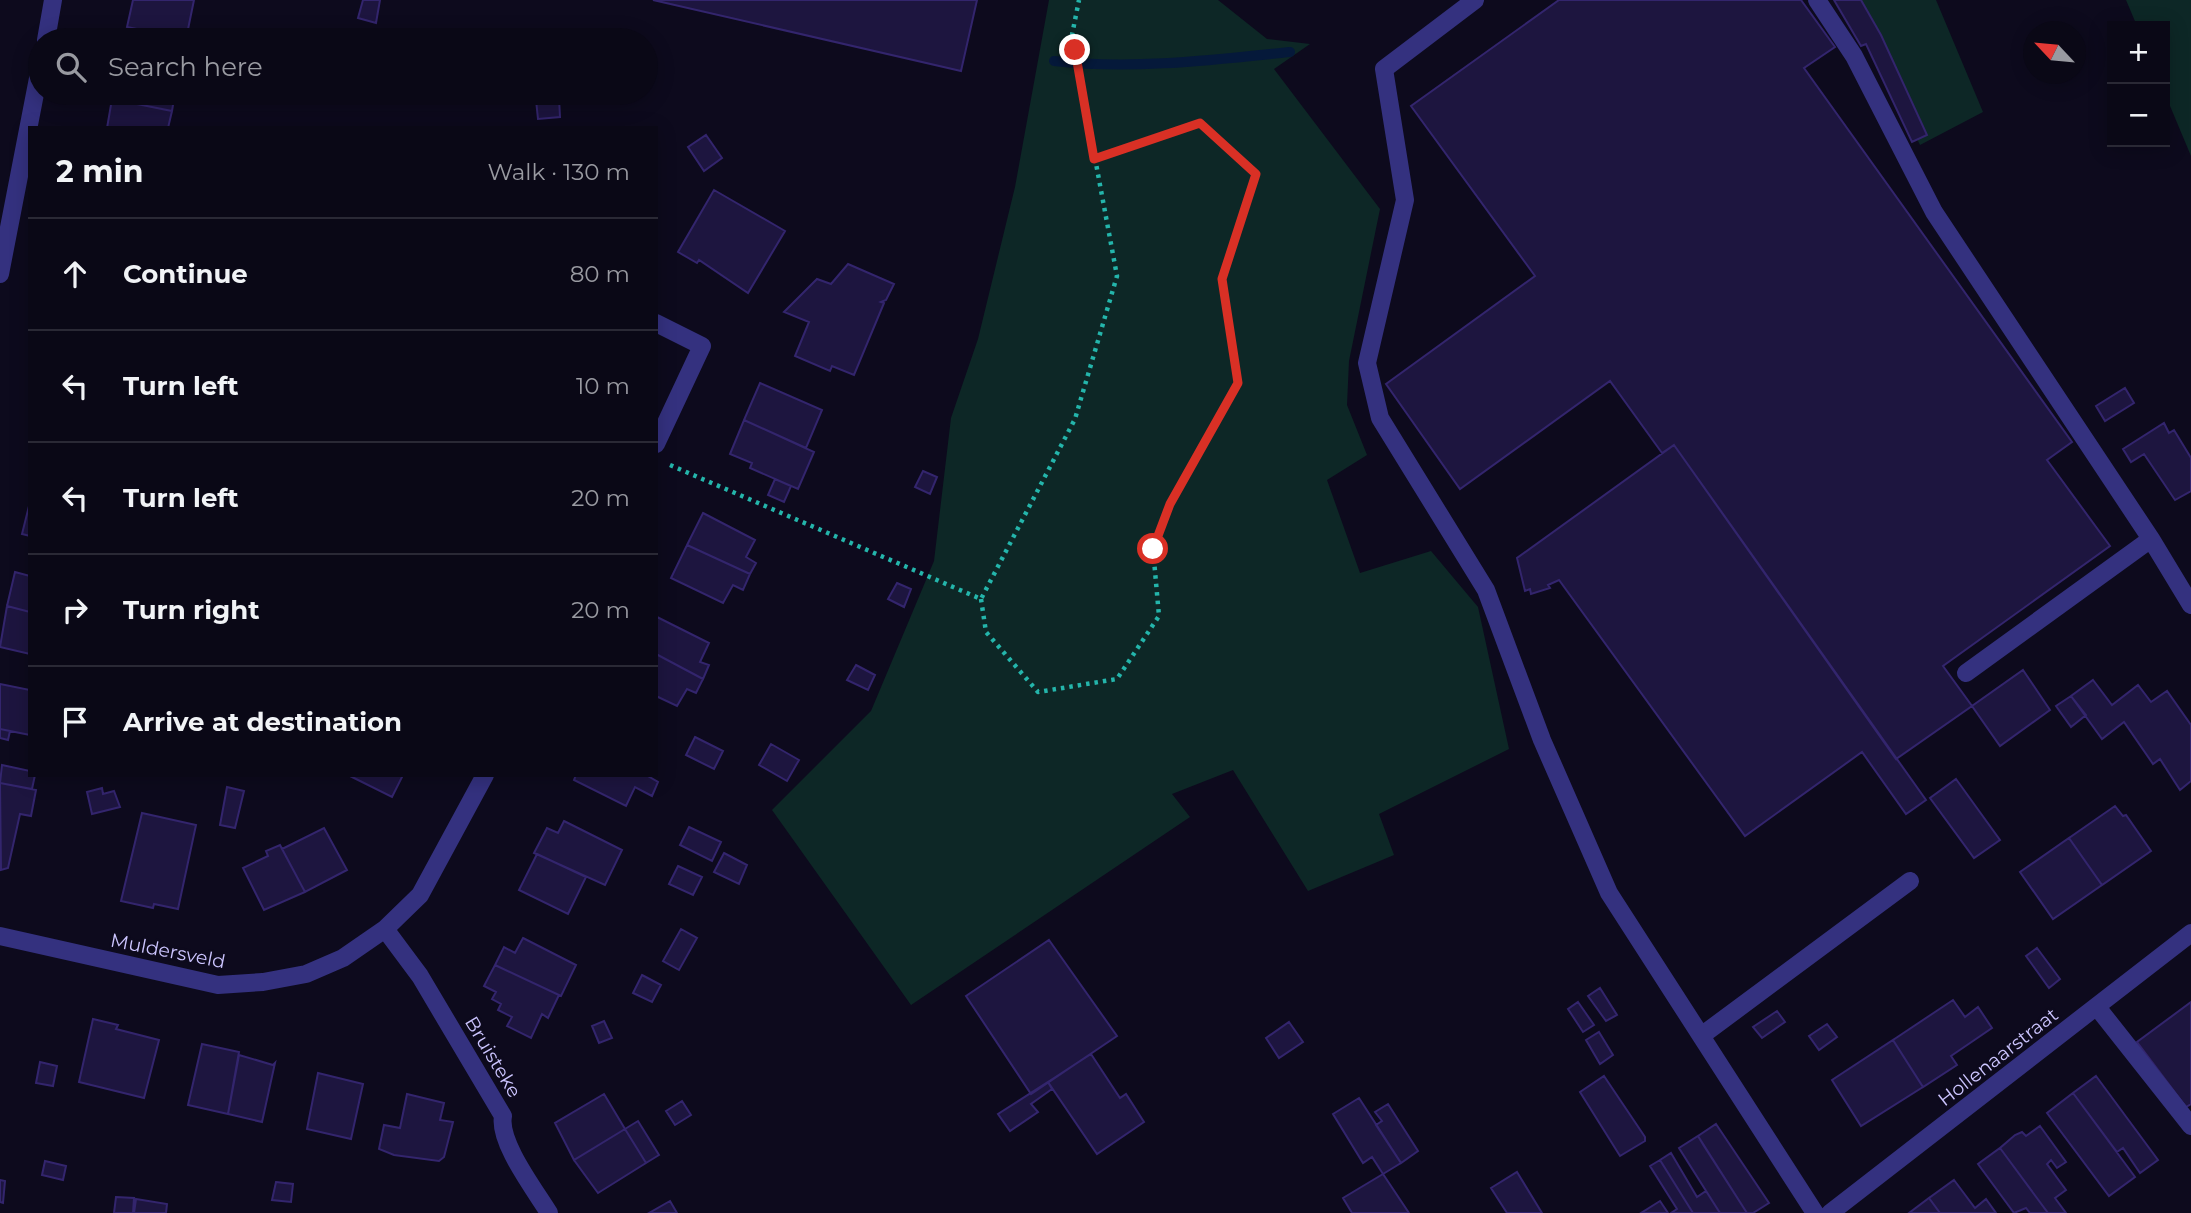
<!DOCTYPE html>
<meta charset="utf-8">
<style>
:root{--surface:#0a0816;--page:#13111f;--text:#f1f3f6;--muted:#999aa1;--line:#2a2935}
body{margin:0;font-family:Montserrat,sans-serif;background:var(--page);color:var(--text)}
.controls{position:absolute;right:21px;top:21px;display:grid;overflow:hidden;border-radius:0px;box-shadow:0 4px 18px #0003}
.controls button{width:63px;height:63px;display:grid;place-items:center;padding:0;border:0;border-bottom:2px solid var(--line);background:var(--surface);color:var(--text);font:35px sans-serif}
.compass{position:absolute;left:2023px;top:21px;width:63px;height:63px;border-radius:50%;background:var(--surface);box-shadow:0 4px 18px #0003;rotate:296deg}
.stop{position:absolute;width:21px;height:21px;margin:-16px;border:5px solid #d93025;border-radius:50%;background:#fff}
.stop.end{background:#d93025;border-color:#fff;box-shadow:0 2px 7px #0008}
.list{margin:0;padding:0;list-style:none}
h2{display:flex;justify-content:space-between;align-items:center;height:91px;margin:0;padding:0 28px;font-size:30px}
h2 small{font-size:23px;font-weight:400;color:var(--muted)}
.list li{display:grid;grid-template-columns:46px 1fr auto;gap:21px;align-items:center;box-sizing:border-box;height:112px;padding:0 28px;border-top:2px solid var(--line)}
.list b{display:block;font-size:26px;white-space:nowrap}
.list em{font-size:23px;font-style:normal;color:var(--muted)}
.icon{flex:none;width:38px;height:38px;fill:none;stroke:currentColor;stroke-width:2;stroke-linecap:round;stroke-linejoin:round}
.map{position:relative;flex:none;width:2191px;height:1213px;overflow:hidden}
.search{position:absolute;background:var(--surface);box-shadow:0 4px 18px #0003;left:28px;top:28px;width:630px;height:77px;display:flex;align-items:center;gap:18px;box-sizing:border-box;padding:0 24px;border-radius:38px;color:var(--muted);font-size:26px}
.panel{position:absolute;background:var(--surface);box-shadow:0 4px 18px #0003;left:28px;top:126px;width:630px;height:651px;border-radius:0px}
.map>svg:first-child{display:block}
.green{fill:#0d2726}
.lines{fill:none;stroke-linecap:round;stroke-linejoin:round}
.stream{stroke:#05193a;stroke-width:10}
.building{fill:#1d153f;stroke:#33256d;stroke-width:2}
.path{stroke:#24b5ab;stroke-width:4.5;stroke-dasharray:3.5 5;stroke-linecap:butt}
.minor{stroke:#34317f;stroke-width:18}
.route{stroke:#d93025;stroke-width:9}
.labels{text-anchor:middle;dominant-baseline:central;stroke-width:5;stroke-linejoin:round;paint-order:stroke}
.street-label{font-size:19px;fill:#ccc5ff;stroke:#0d0a1d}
</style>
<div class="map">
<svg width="2191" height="1213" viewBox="0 0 2191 1213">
<rect width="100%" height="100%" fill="#0d0a1d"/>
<path class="green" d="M1049 0H1218L1267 39 1310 44 1274 69 1380 209 1349 361 1347 405 1367 455 1327 480 1360 573 1431 551 1478 607 1509 749 1379 814 1394 855 1308 891 1233 770 1172 794 1190 817 911 1005 772 810 871 711 934 561 951 418 978 339 1015 187Z
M1849 0H1936L1983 112 1920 145Z
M2126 0H2191V156L2165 94V26H2137Z"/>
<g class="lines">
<path class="stream" d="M1054 61C1131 70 1213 60 1290 52"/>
</g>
<path class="building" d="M133 0H194L186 39 127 27Z
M363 0H380L376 23 358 18Z
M653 0H977L961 71Z
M1559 0H1801L1835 47 1804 68 2072 442 2047 460 2110 546 1943 666 1972 706 1896 759 1674 445 1662 453 1610 381 1460 489 1386 384 1535 276 1411 106Z
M1834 0H1861L1881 35 1927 135 1912 142 1866 44 1861 46Z
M113 93H175L172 111 112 99Z
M559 98 560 117 538 119 536 100Z
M112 99 172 111 168 128H107Z
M706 135 722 158 704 171 688 147Z
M714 190 785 231 748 293 699 260 697 263 678 252Z
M848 264 894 284 886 300 881 302 884 303 854 375 832 366 830 371 795 356 809 322 784 312 817 279 831 284Z
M760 383 822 410 806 448 744 420Z
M2125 388 2134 403 2105 421 2096 406Z
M744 420 814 452 798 489 750 468 752 463 730 454Z
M2164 423 2169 433 2174 430 2191 458V491L2175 500 2144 454 2131 462 2123 449Z
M1674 445 1926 800 1906 814 1862 752 1745 836 1559 580 1548 585 1550 588 1531 594 1530 589 1525 591 1517 558Z
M923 471 937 477 930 494 915 487Z
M775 479 791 486 784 502 768 495Z
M30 502V536L22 534Z
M703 513 755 540 746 557 756 563 750 574 687 545Z
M687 545 750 574 743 590 733 585 723 603 671 578Z
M15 572 30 576V612L7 606Z
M897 583 911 589 904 607 888 599Z
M7 606 30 612V654L0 647Z
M657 617 709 643 700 662 709 665 703 679 656 654Z
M656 654 703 679 696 693 687 689 677 706 656 696Z
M856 665 875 675 868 690 847 680Z
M2023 670 2050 710 2000 746 1972 706Z
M2093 680 2112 705 2138 685 2151 702 2167 691 2191 725V781L2180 790 2160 759 2153 764 2124 722 2102 739 2071 696Z
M0 684 30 690V735L0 729Z
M2071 696 2086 715 2071 727 2056 706Z
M0 729 10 731 8 740 0 738Z
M695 737 723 751 714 769 686 755Z
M771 744 799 760 787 781 759 765Z
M2 765 30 771V775H35L32 789 0 783Z
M348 775H403L392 797Z
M576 775H646L658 782 652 796 635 787 626 806 574 780Z
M1956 779 2000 840 1974 858 1930 798Z
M0 783 36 790 31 816 20 814 8 868 1 870Z
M227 787 244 791 235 828 220 825Z
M102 788 103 794 114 791 120 807 92 814 87 792Z
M2115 806 2123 816 2126 815 2151 851 2102 885 2069 838Z
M142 813 196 825 178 909 154 904 153 908 121 901Z
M564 821 622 850 605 885 534 853 547 828 558 833Z
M689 827 721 842 712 861 680 845Z
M324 828 347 870 305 892 282 849Z
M2069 838 2102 885 2053 919 2020 872Z
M280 845 305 892 264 910 243 868 268 856 266 851Z
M724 853 747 865 739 884 714 872Z
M537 854 586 877 568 914 519 890Z
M678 866 702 877 693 895 669 884Z
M681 929 697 938 679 970 663 961Z
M523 938 576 965 561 996 495 965 504 947 515 953Z
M1049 940 1117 1036 1031 1094 966 996Z
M2037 948 2060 979 2049 988 2026 956Z
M495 965 559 995 548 1018 542 1014 531 1038 507 1026 512 1017 498 1010 501 1004 492 999 496 992 484 986Z
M642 975 661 985 652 1002 633 993Z
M1600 988 1617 1015 1606 1021 1588 996Z
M1953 1000 1965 1017 1978 1007 1992 1028 1951 1056 1957 1065 1923 1087 1893 1040Z
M1578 1002 1594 1025 1583 1032 1568 1009Z
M2191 1002V1104L2186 1107 2137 1042Z
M1777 1011 1785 1022 1762 1038 1753 1027Z
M93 1019 118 1025 116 1029 159 1040 144 1098 79 1082Z
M604 1021 612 1038 599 1043 592 1026Z
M1289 1022 1303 1042 1279 1058 1266 1038Z
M1827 1024 1837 1037 1819 1050 1809 1036Z
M1599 1032 1613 1055 1600 1064 1586 1040Z
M1893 1040 1923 1087 1861 1126 1832 1080Z
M202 1044 239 1052 228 1114 188 1105Z
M1091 1054 1120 1098 1126 1094 1144 1122 1097 1154 1048 1082Z
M239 1055 273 1065 275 1063 262 1122 228 1114Z
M40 1062 57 1066 53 1086 36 1083Z
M318 1073 363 1084 351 1139 307 1129Z
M1604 1076 1645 1137V1141L1620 1156 1580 1092Z
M2096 1076 2158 1160 2140 1173 2123 1148 2117 1152 2073 1093Z
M1048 1082 1052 1089 1031 1104 1038 1112 1010 1131 998 1114Z
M2073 1093 2135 1177 2109 1196 2047 1113Z
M407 1094 444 1103 440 1120 453 1122 444 1157 439 1161 394 1155 379 1149 384 1125 400 1128Z
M604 1094 625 1129 574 1160 555 1123Z
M1359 1098 1401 1163 1383 1174 1372 1157 1363 1163 1333 1114Z
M682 1101 691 1115 675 1125 666 1111Z
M1388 1104 1418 1151 1401 1163 1376 1125 1382 1121 1375 1112Z
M638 1121 659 1155 646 1163 625 1129Z
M1716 1124 1769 1203 1753 1213H1747L1698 1136Z
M2040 1126 2066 1162 2057 1168 2051 1160 2047 1164 2066 1190 2055 1198 2066 1213H2048L2000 1148 2015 1135 2022 1132 2026 1136Z
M625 1129 646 1163 598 1193 574 1160Z
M1698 1136 1704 1146 1747 1213H1720L1679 1148Z
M2000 1148 2048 1213H2030L2026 1208 2014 1213 1978 1164Z
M1671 1153 1697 1197 1706 1191 1720 1213H1693L1660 1160Z
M1660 1160 1693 1213H1671L1677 1209 1650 1166Z
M45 1161 66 1166 63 1180 42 1175Z
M1517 1172 1542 1213H1507L1491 1188Z
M1383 1174 1409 1213H1352L1343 1198Z
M0 1180 5 1181 3 1203 0 1202Z
M1954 1180 1975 1208 1986 1199 1996 1213H1940L1929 1198Z
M276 1182 293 1184 291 1202 272 1200Z
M116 1197 134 1198 133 1213H114Z
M1929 1198 1940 1213H1909Z
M136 1199 167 1204 166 1213H134Z
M670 1201 677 1213H649Z
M1660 1201 1668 1213H1641Z"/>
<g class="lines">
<path class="path" d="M670 465 981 599 1075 419 1117 276 1072 35 1079 0
M981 599 986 632 1038 692 1117 679 1159 616 1153 549 1170 504 1238 383 1222 279 1256 174 1200 123 1094 159"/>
<path class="minor" d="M1475 0 1384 69 1405 200 1367 363 1380 418 1486 590 1542 740 1609 893 1815 1213
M1817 0 1854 56 1934 212 2151 539 2191 605
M46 40 53 0
M0 274 40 68
M656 323 702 346 656 444
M1966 673 2151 539
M385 929 420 976 503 1116C498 1142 535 1190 549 1213
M0 936 218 985 263 982 306 974 343 958 385 929 420 895 485 775
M2097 1007 2191 1126
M1701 1036 1910 881
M1830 1213 2191 933"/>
</g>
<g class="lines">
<path class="route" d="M1075 50 1094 159 1200 123 1256 174 1222 279 1238 383 1170 504 1153 549"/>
</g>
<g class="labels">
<g class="street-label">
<text transform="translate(168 951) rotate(11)">Muldersveld</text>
<text transform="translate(493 1057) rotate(59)">Bruisteke</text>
<text transform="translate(1998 1057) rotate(-38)">Hollenaarstraat</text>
</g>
</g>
</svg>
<div class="controls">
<button>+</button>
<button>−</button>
</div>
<svg class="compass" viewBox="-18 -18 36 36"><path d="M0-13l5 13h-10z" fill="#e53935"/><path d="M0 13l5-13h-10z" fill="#999aa1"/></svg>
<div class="stop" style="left:1153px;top:549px"></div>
<div class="stop end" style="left:1075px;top:50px"></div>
<div class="search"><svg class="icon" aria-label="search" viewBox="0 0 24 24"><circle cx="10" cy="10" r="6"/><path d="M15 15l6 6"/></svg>Search here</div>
<section class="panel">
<h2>2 min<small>Walk · 130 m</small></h2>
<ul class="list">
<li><svg class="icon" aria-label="ahead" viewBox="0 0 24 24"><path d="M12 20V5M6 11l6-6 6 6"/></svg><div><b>Continue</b></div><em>80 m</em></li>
<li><svg class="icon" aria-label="left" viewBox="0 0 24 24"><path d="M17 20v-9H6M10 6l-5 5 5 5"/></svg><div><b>Turn left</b></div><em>10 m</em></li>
<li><svg class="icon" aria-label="left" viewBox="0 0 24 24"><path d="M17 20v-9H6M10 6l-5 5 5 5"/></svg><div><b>Turn left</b></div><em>20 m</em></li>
<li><svg class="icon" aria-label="right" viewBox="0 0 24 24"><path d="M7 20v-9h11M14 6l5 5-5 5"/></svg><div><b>Turn right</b></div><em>20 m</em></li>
<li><svg class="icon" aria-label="arrive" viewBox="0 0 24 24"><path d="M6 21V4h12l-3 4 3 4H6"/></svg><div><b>Arrive at destination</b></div></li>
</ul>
</section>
</div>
